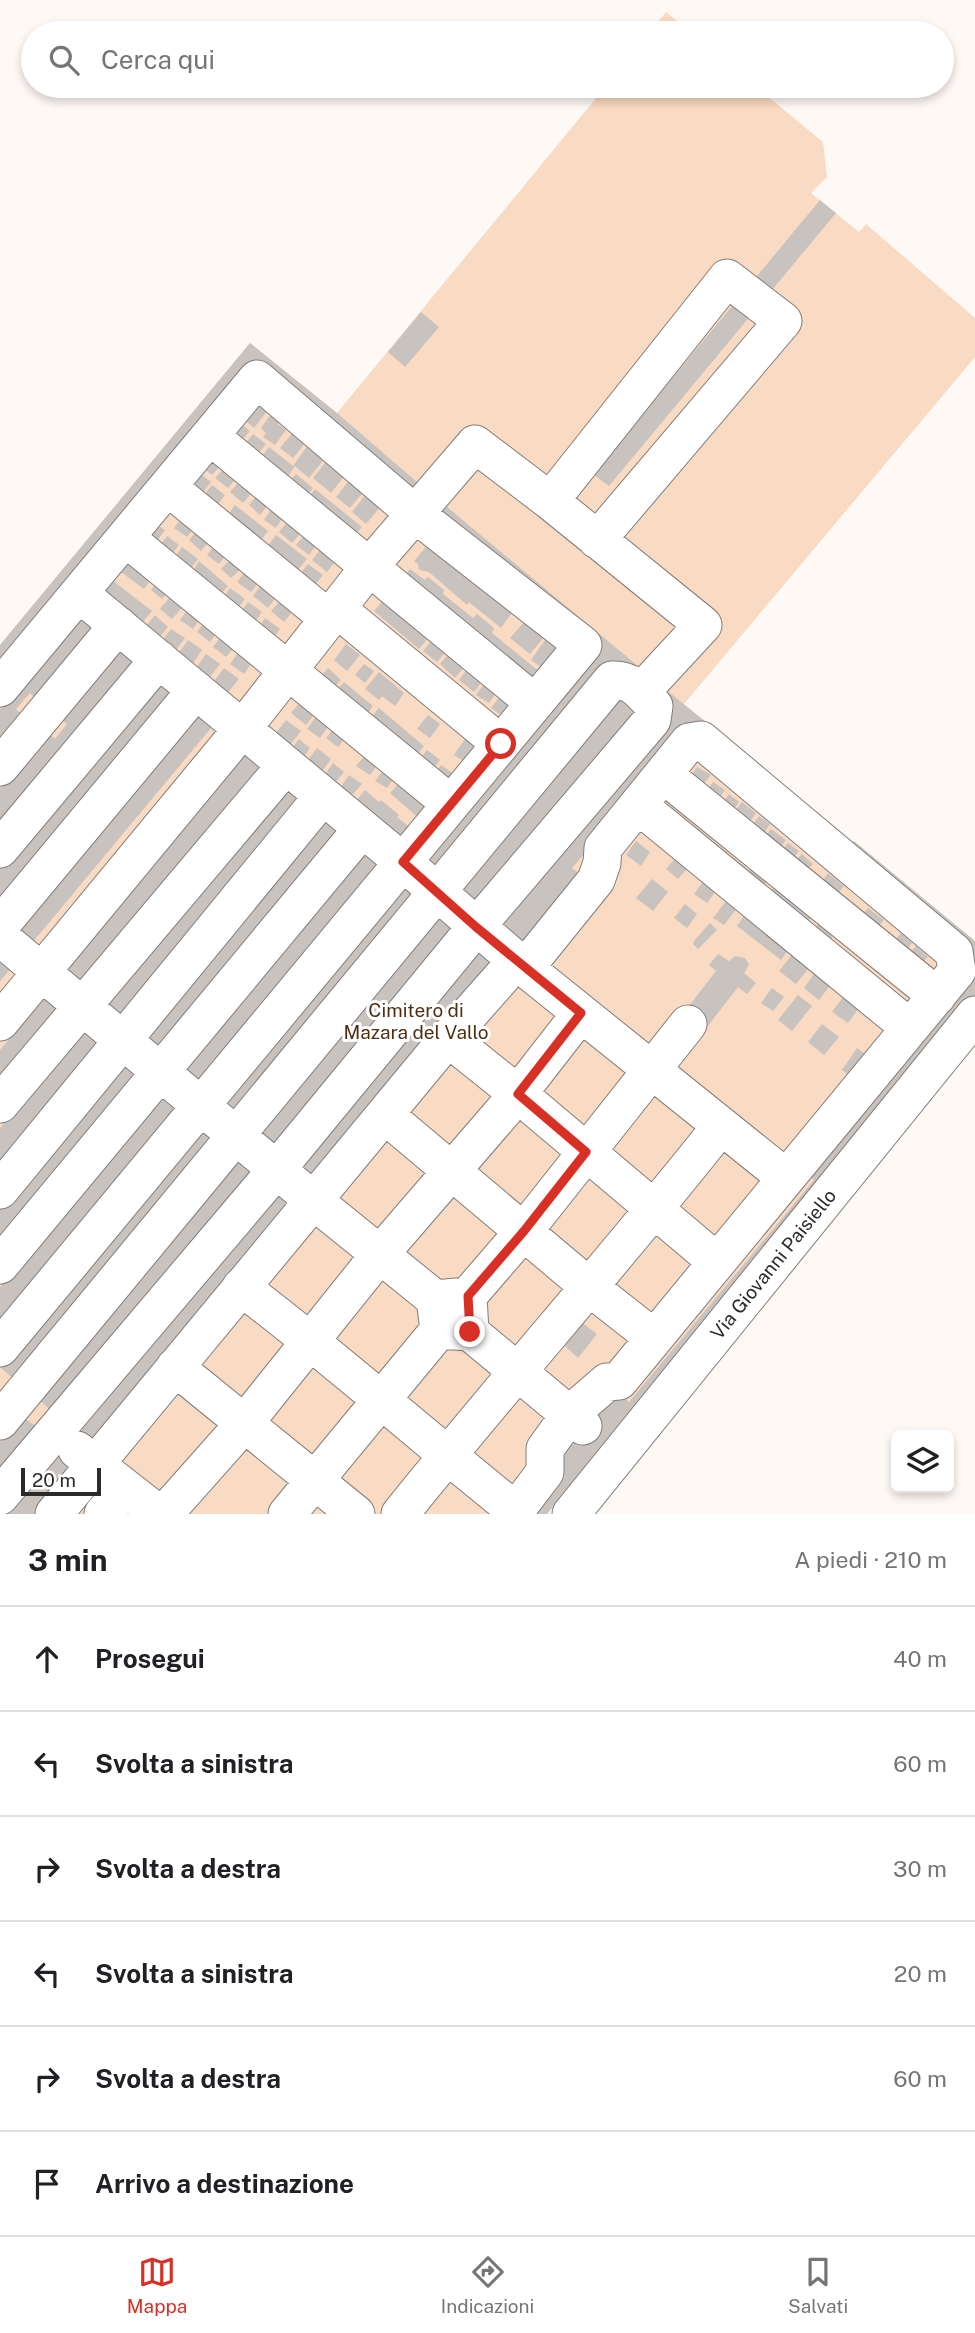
<!DOCTYPE html>
<html lang="it">
<meta charset="utf-8">
<style>
:root{--surface:#fff;--page:#f2f2f2;--text:#202124;--muted:#757577;--line:#e0e0e0;--accent:#d93025}
body{margin:0;font-family:"Public Sans",sans-serif;background:var(--page);color:var(--text)}
.controls{position:absolute;right:21px;bottom:21px;display:grid;overflow:hidden;border-radius:10px;box-shadow:0 4px 10px #0003}
.controls button{width:63px;height:63px;display:grid;place-items:center;padding:0;border:0;border-bottom:2px solid var(--line);background:var(--surface);color:var(--text);font:35px sans-serif}
.scale{position:absolute;left:21px;bottom:18px;width:80px;box-sizing:border-box;padding-left:7px;border:4px solid #2d2b29;border-top:0;font-size:19px;line-height:24px;white-space:nowrap;color:#2d2b29;-webkit-text-stroke:5px #fff;paint-order:stroke}
.stop{position:absolute;width:21px;height:21px;margin:-16px;border:5px solid #d93025;border-radius:50%;background:#fff}
.stop.end{background:#d93025;border-color:#fff;box-shadow:0 2px 7px #0008}
.list{margin:0;padding:0;list-style:none}
h2{display:flex;justify-content:space-between;align-items:center;height:91px;margin:0;padding:0 28px;font-size:30px}
h2 small{font-size:23px;font-weight:400;color:var(--muted)}
.list li{display:grid;grid-template-columns:46px 1fr auto;gap:21px;align-items:center;box-sizing:border-box;height:105px;padding:0 28px;border-top:2px solid var(--line)}
.list b{display:block;font-size:26px;white-space:nowrap}
.list em{font-size:23px;font-style:normal;color:var(--muted)}
.icon{flex:none;width:38px;height:38px;fill:none;stroke:currentColor;stroke-width:2;stroke-linecap:round;stroke-linejoin:round}
.map{position:relative;flex:none;width:975px;height:1514px;overflow:hidden}
.search{position:absolute;background:var(--surface);box-shadow:0 4px 10px #0003;left:21px;right:21px;top:21px;height:77px;display:flex;align-items:center;gap:18px;box-sizing:border-box;padding:0 24px;border-radius:38px;color:var(--muted);font-size:26px}
.sheet{height:721px;background:var(--surface)}
nav{display:flex;justify-content:space-around;align-items:center;box-sizing:border-box;height:98px;border-top:2px solid var(--line);background:var(--surface);font-size:19px;color:var(--muted)}
nav a{display:grid;justify-items:center;gap:4px}
nav .on{color:var(--accent)}
.map>svg:first-child{display:block}
.green{fill:#f9dac2}
.building{fill:#c8c3bf}
.lines{fill:none;stroke-linecap:round;stroke-linejoin:round}
.minor-casing{stroke:#827d7a;stroke-width:39}
.minor{stroke:#fff;stroke-width:37}
.route{stroke:#d93025;stroke-width:9}
.labels{text-anchor:middle;dominant-baseline:central;stroke-width:6;stroke-linejoin:round;paint-order:stroke}
.park-label{font-size:19px;fill:#4f2f13;stroke:#fff}
.street-label{font-size:19px;fill:#2d2b29;stroke:#fff}
</style>
<div class="map">
<svg width="975" height="1514" viewBox="0 0 975 1514">
<rect width="100%" height="100%" fill="#fef9f5"/>
<path class="green" d="M666 12 691 33H649Z
M606 86H755L823 142 827 177 811 193 859 232 866 224 975 318V357L684 704 975 941V996L547 1514H0V645L250 343 337 413Z"/>
<path class="building" d="M820 200 836 213 609 486 593 474Z
M421 312 439 327 405 367 388 352Z
M250 343 337 413 425 489 421 494 264 365 0 668V645Z
M255 398 268 410 254 428 240 416Z
M271 414 280 421 278 424 286 430 275 445 263 437 266 433 261 428Z
M238 421 250 431 237 446 226 436Z
M293 432 306 442 293 458 280 448Z
M253 434 266 444 254 459 241 449Z
M308 445 325 458 309 478 295 466 284 482 257 462 269 447 293 466Z
M213 451 225 461 212 475 201 466Z
M328 459 346 474 331 493 313 478Z
M228 464 240 474 228 488 215 478Z
M196 470 211 482 198 499 187 481Z
M296 474 313 488 303 501 285 487Z
M245 475 258 486 243 503 230 492Z
M351 478 365 490 350 508 336 497Z
M212 485 225 495 213 511 200 500Z
M315 489 362 527 351 540 304 503Z
M261 491 272 500 260 515 249 505Z
M366 494 381 506 366 524 352 512Z
M441 502 644 671 440 875 421 859 592 651 435 507Z
M275 503 287 511 276 528 264 520Z
M235 505 268 531 256 547 223 521Z
M185 513 198 522 187 537 174 528Z
M292 516 306 527 292 543 279 532Z
M156 524 165 530 152 548 143 540Z
M201 525 214 536 201 551 189 540Z
M308 531 320 540 309 555 296 545Z
M276 535 307 559 292 577 262 553Z
M167 536 179 545 168 559 156 551Z
M218 541 230 550 219 564 207 555Z
M430 542 513 611 501 628 469 602 467 605 429 572 419 570 418 564 414 561Z
M325 544 340 555 327 572 312 560Z
M182 547 198 559 187 573 172 562Z
M129 553 156 572 144 589 117 569Z
M234 555 245 565 231 578 221 569Z
M199 561 228 586 216 600 190 576Z
M308 564 323 575 311 590 296 579Z
M250 566 263 577 251 592 237 582Z
M410 569 425 580 428 577 444 590 443 594 473 618 477 614 494 628 492 633 541 673 529 689 399 581Z
M108 577 152 611 139 627 96 593Z
M161 577 172 586 162 599 151 590Z
M266 578 281 590 268 608 253 596Z
M230 588 245 599 235 612 220 602Z
M176 590 188 601 172 619 160 609Z
M285 596 297 606 284 622 271 611Z
M387 596 432 633 419 649 374 611Z
M248 602 262 612 251 627 237 617Z
M192 604 204 613 193 629 180 620Z
M81 611 101 627 39 701 30 693 16 709 26 717 0 748V709Z
M155 615 168 627 155 642 142 631Z
M208 617 221 627 210 642 197 632Z
M265 618 280 629 270 643 255 632Z
M525 621 544 637 530 654 510 638Z
M171 629 185 638 173 654 159 645Z
M225 631 239 642 226 657 213 647Z
M435 637 449 648 437 662 423 651Z
M188 640 202 650 189 669 176 657Z
M545 640 559 649 546 670 531 660Z
M346 644 360 655 347 671 334 660Z
M119 645 140 660 0 826V788L47 732 55 739 67 724 59 718Z
M242 647 256 656 244 674 230 664Z
M452 650 467 664 455 678 440 664Z
M206 654 220 664 207 681 193 672Z
M364 664 374 671 365 683 355 675Z
M471 664 487 675 474 692 459 680Z
M224 668 239 679 225 696 211 685Z
M328 668 341 680 329 693 316 682Z
M379 672 404 693 395 706 382 696 379 700 365 689Z
M159 676 179 692 0 905V866Z
M487 680 500 688 489 703 476 695Z
M344 682 373 706 362 721 332 696Z
M659 684 840 831 833 840 688 731 572 868 585 879 529 947 498 920Z
M626 689 645 703 478 906 460 890Z
M503 692 517 701 505 718 491 708Z
M304 698 318 709 306 725 291 713Z
M198 708 216 722 27 949 10 934Z
M379 708 424 746 411 762 366 723Z
M321 710 334 719 320 738 307 729Z
M428 715 440 724 430 738 417 729Z
M286 720 301 731 287 749 272 738Z
M338 723 349 733 338 747 326 738Z
M299 739 310 748 301 760 290 751Z
M465 739 476 747 465 762 454 755Z
M317 748 331 759 320 774 305 764Z
M248 750 267 764 79 992 61 976Z
M427 750 440 760 428 775 415 765Z
M369 751 381 760 370 775 356 766Z
M333 763 344 772 334 784 323 777Z
M441 765 454 774 446 787 432 778Z
M386 767 397 774 387 788 375 781Z
M697 767 711 775 699 789 688 780Z
M349 775 362 784 351 796 340 788Z
M404 777 435 804 421 820 390 793Z
M713 782 725 790 718 800 706 792Z
M288 783 306 796 115 1023 98 1007Z
M365 790 379 802 381 800 399 815 397 817 412 829 401 841 355 802Z
M729 794 739 802 731 813 721 805Z
M742 802 756 813 747 826 732 815Z
M326 813 345 829 155 1057 138 1042Z
M759 816 770 824 761 837 750 828Z
M771 829 786 840 775 854 760 843Z
M636 841 650 852 641 866 626 855Z
M854 841 975 941V957L845 852Z
M788 843 799 851 791 861 781 852Z
M366 846 387 863 196 1091 178 1075Z
M802 854 813 864 805 872 794 862Z
M677 856 689 866 678 879 666 869Z
M754 865 770 878 759 891 744 878Z
M828 873 844 886 837 895 821 883Z
M405 876 424 894 231 1120 214 1106Z
M706 878 719 887 707 903 694 894Z
M652 879 668 892 653 911 636 898Z
M780 880 817 911 803 928 766 897Z
M730 896 741 903 724 925 713 918Z
M685 904 697 914 687 928 674 918Z
M868 908 884 920 876 930 860 917Z
M444 909 460 924 271 1153 254 1137Z
M748 910 792 945 781 960 737 926Z
M822 918 838 929 827 944 812 932Z
M710 923 717 930 698 949 693 944 694 941Z
M901 933 912 943 904 953 892 944Z
M482 940 499 956 309 1187 290 1170Z
M0 945 18 960 0 981Z
M916 946 928 957 917 968 905 958Z
M795 951 812 964 796 984 779 971Z
M718 954 729 961 735 956 745 958 749 965 744 973 756 983 747 994 738 987 707 1027 685 1011 716 971 709 965Z
M818 968 834 980 819 1000 804 988Z
M975 979V996L820 1185 547 1514H533L565 1476 551 1465 614 1389 629 1402 814 1180 800 1167 855 1100 866 1110Z
M52 988 68 1002 0 1083V1050Z
M772 988 784 997 773 1011 761 1003Z
M846 993 862 1004 848 1023 832 1012Z
M798 995 812 1006 792 1031 778 1020Z
M89 1020 107 1036 0 1165V1128Z
M822 1024 839 1037 824 1055 808 1042Z
M857 1048 868 1056 853 1078 842 1070Z
M127 1052 146 1068 0 1244V1207Z
M168 1087 185 1101 0 1322V1287Z
M207 1119 223 1133 16 1381 0 1367Z
M245 1151 261 1165 54 1413 38 1399Z
M282 1183 300 1197 93 1445 76 1430Z
M581 1322 597 1334 578 1358 564 1345Z
M21 1416 40 1429 0 1477V1442Z
M61 1448 80 1463 39 1514H6Z"/>
<g class="lines">
<g class="minor-casing">
<path id="minor" d="M210 436 535 703
M168 487 328 618
M550 501 727 278 783 321 597 540
M126 538 451 804
M80 594 403 862 525 968 785 1177
M336 608 501 744
M0 688 257 379 414 513 583 645 0 1348
M0 767 118 625
M663 774 937 996
M638 805 910 1028
M0 849 159 659
M0 926 196 690
M0 937 314 1201 435 1299
M0 1022 243 728 370 566 475 444 550 501 703 625 641 692
M448 1038 518 1094 717 1262
M0 1104 286 765
M385 1115 588 1286 654 1338
M0 1190 323 796
M0 1265 362 829
M241 1287C335 1358 423 1437 516 1511
M468 1296 524 1231 688 1024
M470 1332 468 1296 435 1299 439 1330 470 1332 583 1426
M175 1367 356 1514
M0 1421 612 680C632 679 641 692 654 706L652 720 476 927 277 1169 0 1496
M77 1450 159 1514
M54 1514 448 1038 516 961
M103 1514 125 1488
M164 1514 243 1425 380 1254 518 1094 581 1013
M287 1514 439 1330
M400 1514C505 1383 617 1258 721 1126
M513 1514 545 1472V1449L570 1414 607 1382 619 1381 957 971 954 952 701 740 689 742 603 848 602 863 596 880 525 968
M571 1514 975 1015"/>
</g>
<use href="#minor" class="minor"/>
</g>
<g class="lines">
<path class="route" d="M470 1332 468 1296 524 1231 586 1152 518 1094 581 1013 476 927 403 862 501 744"/>
</g>
<g class="labels">
<g class="park-label">
<text x="416" y="1010">Cimitero di<tspan x="416" dy="22">Mazara del Vallo</tspan></text>
</g>
<g class="street-label">
<text transform="translate(773 1264) rotate(-51)">Via Giovanni Paisiello</text>
</g>
</g>
</svg>
<div class="controls">
<button><svg class="icon" aria-label="layers" viewBox="0 0 24 24"><path d="M12 4l9 5-9 5-9-5zM3 14l9 5 9-5"/></svg></button>
</div>
<div class="scale">20 m</div>
<div class="stop" style="left:501px;top:744px"></div>
<div class="stop end" style="left:470px;top:1332px"></div>
<div class="search"><svg class="icon" aria-label="search" viewBox="0 0 24 24"><circle cx="10" cy="10" r="6"/><path d="M15 15l6 6"/></svg>Cerca qui</div>
</div>
<section class="sheet">
<h2>3 min<small>A piedi · 210 m</small></h2>
<ul class="list">
<li><svg class="icon" aria-label="ahead" viewBox="0 0 24 24"><path d="M12 20V5M6 11l6-6 6 6"/></svg><div><b>Prosegui</b></div><em>40 m</em></li>
<li><svg class="icon" aria-label="left" viewBox="0 0 24 24"><path d="M17 20v-9H6M10 6l-5 5 5 5"/></svg><div><b>Svolta a sinistra</b></div><em>60 m</em></li>
<li><svg class="icon" aria-label="right" viewBox="0 0 24 24"><path d="M7 20v-9h11M14 6l5 5-5 5"/></svg><div><b>Svolta a destra</b></div><em>30 m</em></li>
<li><svg class="icon" aria-label="left" viewBox="0 0 24 24"><path d="M17 20v-9H6M10 6l-5 5 5 5"/></svg><div><b>Svolta a sinistra</b></div><em>20 m</em></li>
<li><svg class="icon" aria-label="right" viewBox="0 0 24 24"><path d="M7 20v-9h11M14 6l5 5-5 5"/></svg><div><b>Svolta a destra</b></div><em>60 m</em></li>
<li><svg class="icon" aria-label="arrive" viewBox="0 0 24 24"><path d="M6 21V4h12l-3 4 3 4H6"/></svg><div><b>Arrivo a destinazione</b></div></li>
</ul>
</section>
<nav>
<a class="on"><svg class="icon" aria-label="map" viewBox="0 0 24 24"><path d="M3 6l6-2 6 2 6-2v14l-6 2-6-2-6 2zM9 4v14M15 6v14"/></svg>Mappa</a>
<a><svg class="icon" aria-label="directions" viewBox="0 0 24 24"><path d="M12 3l9 9-9 9-9-9zM9 14v-3h6M13 9l2 2-2 2"/></svg>Indicazioni</a>
<a><svg class="icon" aria-label="saved" viewBox="0 0 24 24"><path d="M7 4h10v16l-5-4-5 4z"/></svg>Salvati</a>
</nav>
